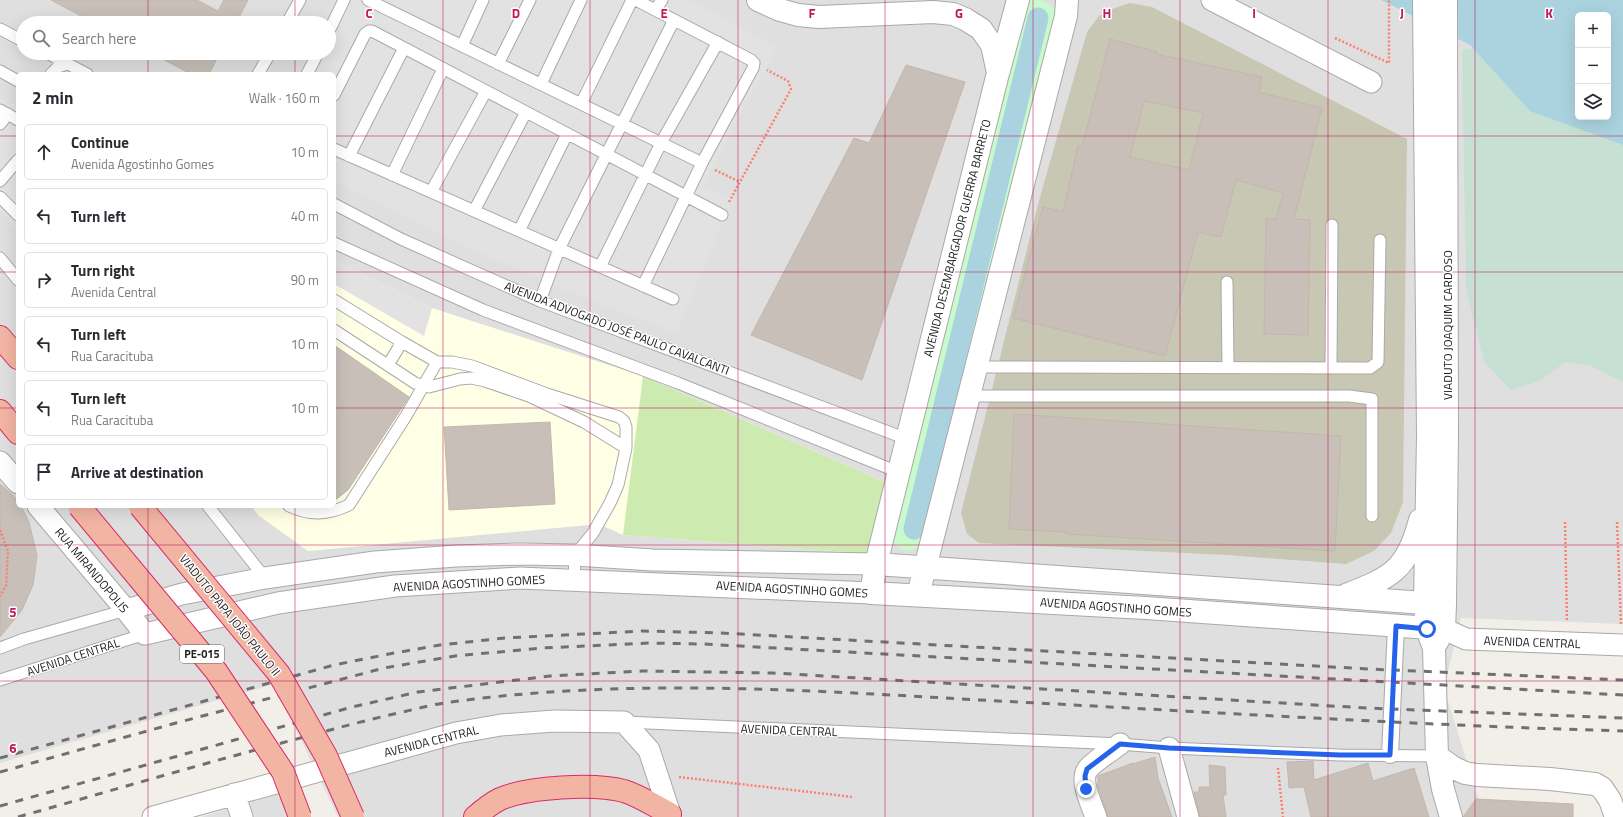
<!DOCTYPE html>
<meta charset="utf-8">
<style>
:root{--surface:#fff;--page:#f7f7f7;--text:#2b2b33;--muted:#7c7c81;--line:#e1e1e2}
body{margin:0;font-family:"Titillium Web",sans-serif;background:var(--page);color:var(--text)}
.controls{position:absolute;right:12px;top:12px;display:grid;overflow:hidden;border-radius:6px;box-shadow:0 4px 16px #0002}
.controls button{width:36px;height:36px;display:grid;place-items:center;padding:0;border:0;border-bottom:1px solid var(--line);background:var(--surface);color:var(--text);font:20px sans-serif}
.stop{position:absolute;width:12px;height:12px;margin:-9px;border:3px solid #2563eb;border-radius:50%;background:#fff}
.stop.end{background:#2563eb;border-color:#fff;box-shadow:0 1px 4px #0008}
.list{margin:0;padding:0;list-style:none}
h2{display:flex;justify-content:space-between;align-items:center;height:52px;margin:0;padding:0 16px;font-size:17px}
h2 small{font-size:13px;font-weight:400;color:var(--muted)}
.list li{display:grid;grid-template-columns:26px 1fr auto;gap:12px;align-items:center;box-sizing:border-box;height:56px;margin:0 8px 8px;padding:0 8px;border:1px solid var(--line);border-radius:6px}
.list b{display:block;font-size:15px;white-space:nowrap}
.list p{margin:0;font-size:13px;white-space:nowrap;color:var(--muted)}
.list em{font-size:13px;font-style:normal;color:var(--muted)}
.icon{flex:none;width:22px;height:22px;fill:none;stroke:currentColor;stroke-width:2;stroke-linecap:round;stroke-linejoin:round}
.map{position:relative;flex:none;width:1623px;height:817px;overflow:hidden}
.search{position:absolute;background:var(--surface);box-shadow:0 4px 16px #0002;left:16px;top:16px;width:320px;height:44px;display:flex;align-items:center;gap:10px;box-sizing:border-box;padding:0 14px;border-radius:22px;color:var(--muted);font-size:15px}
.panel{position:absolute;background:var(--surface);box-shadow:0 4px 16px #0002;left:16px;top:72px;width:320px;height:436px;border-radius:6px}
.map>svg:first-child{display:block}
.residential{fill:#e0dfdf;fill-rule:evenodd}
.education{fill:#ffffe5}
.construction{fill:#c7c7b4}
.grass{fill:#cdebb0}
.wetland{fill:#c6e0d4}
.park{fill:#c8facc}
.parking{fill:#e2e2e2}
.water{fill:#aad3df;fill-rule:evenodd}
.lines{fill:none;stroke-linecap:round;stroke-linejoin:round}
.canal{stroke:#aad3df;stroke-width:21}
.building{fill:#c7bfb8;stroke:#c4b6ab;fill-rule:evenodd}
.service-casing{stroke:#a9a9a9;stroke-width:13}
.pedestrian-casing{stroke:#a9a9a9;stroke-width:18}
.minor-casing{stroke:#a9a9a9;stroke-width:23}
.tertiary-casing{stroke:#a9a9a9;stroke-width:24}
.trunk-casing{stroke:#dc2a67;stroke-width:24}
.path{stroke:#fa8072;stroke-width:2.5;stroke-dasharray:2 2;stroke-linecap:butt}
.service{stroke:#fff;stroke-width:11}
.pedestrian{stroke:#fff;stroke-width:16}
.minor{stroke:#fff;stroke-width:21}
.tertiary{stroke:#fff;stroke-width:22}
.trunk{stroke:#f2b4a3;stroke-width:22}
.rail{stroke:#707070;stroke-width:3;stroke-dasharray:8 8;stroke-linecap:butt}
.trunk-bridge-casing{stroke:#dc2a67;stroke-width:24;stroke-linecap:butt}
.trunk-bridge{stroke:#f2b4a3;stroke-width:22}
.route{stroke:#2563eb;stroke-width:5}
.grid{fill:none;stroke:#c2185b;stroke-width:1;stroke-opacity:0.55}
.labels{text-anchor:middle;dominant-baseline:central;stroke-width:3;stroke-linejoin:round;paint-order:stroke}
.shield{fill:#fff;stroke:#646464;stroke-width:1}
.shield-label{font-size:11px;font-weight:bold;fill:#222}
.street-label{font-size:12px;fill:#222;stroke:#fff}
.grid-label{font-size:13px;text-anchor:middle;font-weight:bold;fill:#c2185b;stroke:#fff;stroke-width:3;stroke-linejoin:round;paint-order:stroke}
</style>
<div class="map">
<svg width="1623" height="817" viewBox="0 0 1623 817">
<rect width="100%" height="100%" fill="#f2efe9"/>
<path class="residential" d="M0 0H1381L1470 45 1530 111 1623 145V624L1461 618 1444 688 1484 817H338L274 684 0 763ZM23 23H329V53H23ZM18 74H334V506H18Z
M287 791 296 817H201Z"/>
<path class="education" d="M334 260 432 308 643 376 887 483 872 554 623 535 599 524 308 551 258 515 251 506H334Z"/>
<path class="construction" d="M1130 3 1152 7 1407 139 1403 502 1391 533 1374 551 1346 564 1227 555 979 543 967 534 961 513 1040 197 1087 32 1099 16 1112 9Z"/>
<path class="grass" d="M643 376 887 483 872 554 623 535Z"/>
<path class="wetland" d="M1479 47 1578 117 1623 134V382L1591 366 1565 362 1540 381 1511 390 1484 362 1466 289 1462 50Z"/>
<path class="park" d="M1028 0C1045 0 1047 1 1059 13L927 540C908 555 907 554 888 540Z"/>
<path class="parking" d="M335 0H687L777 46 703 185 732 199 676 333 575 294 455 242 334 181V74H298L308 53H329V23H323Z
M0 98 18 106V232L0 211Z
M334 260 432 308 424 336 334 284Z"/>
<path class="water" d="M1381 0H1623V145L1530 111 1470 45ZM1578 15H1608V117H1578Z"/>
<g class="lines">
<path class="canal" d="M914 529 1038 18"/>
</g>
<path class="building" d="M51 0H197L218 11 224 0H248L236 23H94Z
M1110 39 1157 52 1156 54 1262 77 1259 92 1322 108 1294 219 1310 220 1308 335 1264 334 1266 219H1276L1283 193 1236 180 1221 237 1198 232 1165 356 1013 318 1043 207 1063 212 1078 146 1082 147ZM1144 101 1203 113 1189 170 1130 157Z
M151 53H220L209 74H191Z
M906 65 965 82 862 380 751 335 854 138 869 143Z
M334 345 409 397 348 490 334 501Z
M1014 414 1341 436 1335 551 1066 534V532L1009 529Z
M550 422 555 504 449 510 444 427Z
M0 484 18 500V506H21L29 522 37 556 33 585 22 610 0 637Z
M1155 757 1158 778 1172 817H1108L1098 786V776L1133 763V764Z
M1313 761 1314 780 1368 763 1373 781 1414 768 1429 817H1311L1304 787 1289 788 1287 762Z
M1209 765 1225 767 1226 795H1223L1226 817H1200L1194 792H1199V787H1210Z
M1476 799 1573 804V817H1463Z"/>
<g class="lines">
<g class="service-casing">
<path id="service" d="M368 0 702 163
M636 0 751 60 754 63 753 68 702 163 643 286
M655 10 662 0
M287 23 300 0
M0 29 23 41
M329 31 344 0
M462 46 483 0
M47 53 87 74
M498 64 530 0
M0 71 18 81
M51 74 58 67 67 64
M258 74 270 53
M307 74 318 53
M541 84 581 0
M334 95 365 34 369 31H372L722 215
M581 104 632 0
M0 110 18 120
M0 124 8 114
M334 149 673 299
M349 156 404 48
M392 175 443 69
M0 181 18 160
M431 192 486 91
M0 197 18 215
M334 204 401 239 540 301 907 439
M474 211 526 112
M519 231 567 134
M334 243 483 310 678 383 898 472
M0 258 18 280
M600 267 661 143 718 42
M1227 282 1228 367
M334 300 402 342 437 362H452L472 366 547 394 619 417 624 421 626 427V448L618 485 610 503 593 533 575 555 574 580
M540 301 559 249 674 20
M334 330 415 383 429 387 460 379 471 378 485 381 529 396 584 422 626 448
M388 365 402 342
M976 367 1370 368 1378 362 1380 240
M1331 367 1332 225
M968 396H1349L1372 399V516
M208 506 265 578
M289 506C310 516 328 515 349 505L406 416 437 362
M0 648 24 639 126 610
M0 680 145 634
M625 722 1120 744 1169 748 1340 755 1437 756"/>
</g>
<g class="pedestrian-casing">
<path id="pedestrian" d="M1390 755 1396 626"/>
</g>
<g class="minor-casing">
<path id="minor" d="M1212 0 1371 82
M0 462 18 483
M38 506 126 610 145 634 278 603 395 586 520 578 871 593
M126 610 182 594 265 578 375 562 456 556 520 554 575 555 653 560 876 564
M1444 629 1466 639 1623 645
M1169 748 1188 817
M234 794 242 817
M153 817 456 733 501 725 554 721 624 722 649 750 670 814
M1096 817C1092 806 1079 779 1088 769 1094 761 1111 751 1120 744"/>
</g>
<g class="tertiary-casing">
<path id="tertiary" d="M758 0 780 10 798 15 819 17 933 12 953 14 965 19 981 29 992 45 998 73 876 564 871 593 1146 608 1444 629
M1424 0 1428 436 1425 603 1427 629 1434 648 1437 756 1443 789 1451 817
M999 70 1018 0
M876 564 1439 604
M918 595 1066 16 1067 0
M1346 595C1392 577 1407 570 1420 520
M1437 642 1444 629 1445 604 1447 436 1446 0
M1437 756 1454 768 1465 773 1477 775 1550 779 1595 784 1602 788 1610 800 1616 817"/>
</g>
<g class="trunk-casing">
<path id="trunk" d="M0 337 18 358
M0 411 18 433
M475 817C483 810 490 804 500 799 528 787 594 783 624 791 640 796 655 806 670 814"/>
</g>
<path class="path" d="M1335 38 1389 63V0
M715 170 740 182
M729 202 791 89 788 81 767 70
M1565 522 1567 622
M1617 522 1621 624
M0 530 8 551 6 586 0 596
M1278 768 1283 817
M679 777 853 797"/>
<use href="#service" class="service"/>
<use href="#pedestrian" class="pedestrian"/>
<use href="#minor" class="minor"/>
<use href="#tertiary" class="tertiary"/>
<use href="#trunk" class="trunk"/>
<path class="rail" d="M0 758 334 665 389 654 440 645 505 638 643 631 722 633 1369 669 1623 680
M0 772 176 723 384 668 455 656 542 648 650 643 703 644 1623 695
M0 806 352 707 418 692 550 676 642 671 773 673 1366 708 1623 718
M18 817C110 791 201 764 293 740 330 730 366 720 403 712 419 708 435 704 451 702 627 678 804 690 980 700 1194 711 1409 725 1623 731"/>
<g class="trunk-bridge-casing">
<path id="trunk-bridge" d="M79 506 216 671 283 772 300 817
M140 506 279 674 326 756 353 817"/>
</g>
<use href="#trunk-bridge" class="trunk-bridge"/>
</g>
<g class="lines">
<path class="route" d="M1086 789 1085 776 1087 769 1120 744 1169 748 1340 755H1390L1396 626 1427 629"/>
</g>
<path class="grid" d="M148 0V23M295 0V23M443 0V817M590 0V817M738 0V817M885 0V817M1033 0V817M1180 0V817M1328 0V817M1475 0V817M148 53V74M295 53V74M0 136H18M334 136H1623M0 272H18M334 272H1623M0 408H18M334 408H1623M148 506V817M295 506V817M0 545H1623M0 681H1623"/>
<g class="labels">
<rect class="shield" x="180" y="645" width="44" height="18" rx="3"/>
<g class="shield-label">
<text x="202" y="654">PE-015</text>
</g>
<g class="street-label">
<text transform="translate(957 238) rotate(-76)">AVENIDA DESEMBARGADOR GUERRA BARRETO</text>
<text transform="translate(1447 325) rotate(-90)">VIADUTO JOAQUIM CARDOSO</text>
<text transform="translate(617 328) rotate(21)">AVENIDA ADVOGADO JOSÉ PAULO CAVALCANTI</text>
<text transform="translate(92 570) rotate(50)">RUA MIRANDOPOLIS</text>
<text transform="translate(469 583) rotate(-3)">AVENIDA AGOSTINHO GOMES</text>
<text transform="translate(792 589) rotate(3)">AVENIDA AGOSTINHO GOMES</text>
<text transform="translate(1116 607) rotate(4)">AVENIDA AGOSTINHO GOMES</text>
<text transform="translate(230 615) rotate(51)">VIADUTO PAPA JOÃO PAULO II</text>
<text transform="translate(1532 642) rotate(2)">AVENIDA CENTRAL</text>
<text transform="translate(73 657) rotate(-18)">AVENIDA CENTRAL</text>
<text transform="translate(789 730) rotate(2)">AVENIDA CENTRAL</text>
<text transform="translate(431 741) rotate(-14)">AVENIDA CENTRAL</text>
</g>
</g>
<g class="grid-label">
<text x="369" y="18">C</text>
<text x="516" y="18">D</text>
<text x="664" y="18">E</text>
<text x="812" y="18">F</text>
<text x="959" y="18">G</text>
<text x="1107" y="18">H</text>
<text x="1254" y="18">I</text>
<text x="1402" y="18">J</text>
<text x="1549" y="18">K</text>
<text x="13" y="617">5</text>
<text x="13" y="753">6</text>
</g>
</svg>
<div class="controls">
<button>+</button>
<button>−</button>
<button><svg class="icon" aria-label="layers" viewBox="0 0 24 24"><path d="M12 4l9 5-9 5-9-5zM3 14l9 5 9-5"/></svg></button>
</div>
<div class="stop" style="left:1427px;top:629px"></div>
<div class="stop end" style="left:1086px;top:789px"></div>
<div class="search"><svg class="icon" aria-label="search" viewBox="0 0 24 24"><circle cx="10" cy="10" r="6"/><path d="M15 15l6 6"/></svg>Search here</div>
<section class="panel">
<h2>2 min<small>Walk · 160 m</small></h2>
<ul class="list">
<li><svg class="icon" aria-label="ahead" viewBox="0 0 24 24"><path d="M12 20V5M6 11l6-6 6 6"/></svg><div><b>Continue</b><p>Avenida Agostinho Gomes</p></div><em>10 m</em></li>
<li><svg class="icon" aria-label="left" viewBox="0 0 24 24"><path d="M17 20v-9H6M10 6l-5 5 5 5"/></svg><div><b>Turn left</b></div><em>40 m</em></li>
<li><svg class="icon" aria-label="right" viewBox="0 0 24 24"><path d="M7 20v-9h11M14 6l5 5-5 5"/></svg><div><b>Turn right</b><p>Avenida Central</p></div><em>90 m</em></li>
<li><svg class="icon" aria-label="left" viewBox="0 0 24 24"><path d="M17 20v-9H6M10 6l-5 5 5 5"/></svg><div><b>Turn left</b><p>Rua Caracituba</p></div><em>10 m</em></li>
<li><svg class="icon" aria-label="left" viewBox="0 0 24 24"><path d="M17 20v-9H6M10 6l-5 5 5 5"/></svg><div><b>Turn left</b><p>Rua Caracituba</p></div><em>10 m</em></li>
<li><svg class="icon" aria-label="arrive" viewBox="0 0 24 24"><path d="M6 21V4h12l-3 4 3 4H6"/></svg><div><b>Arrive at destination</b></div></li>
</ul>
</section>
</div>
